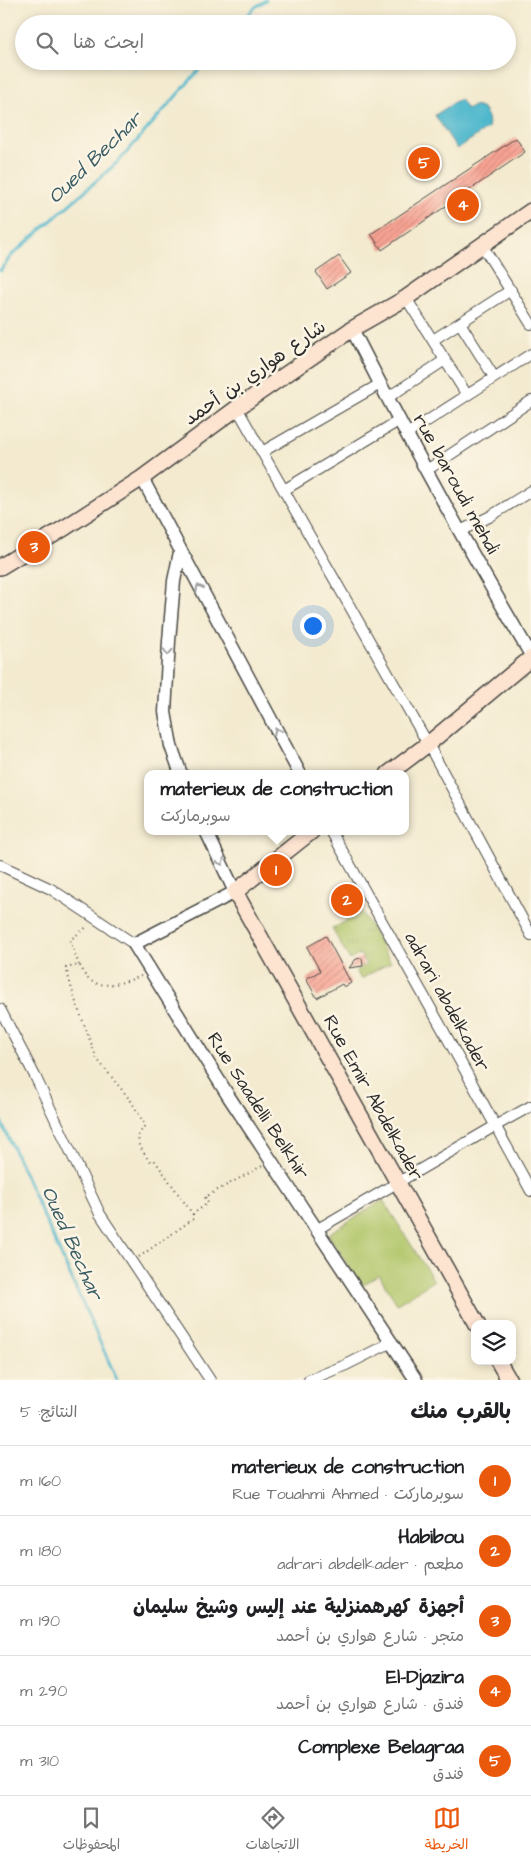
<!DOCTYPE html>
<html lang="ar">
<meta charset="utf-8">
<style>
:root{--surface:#fff;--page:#f6f6f6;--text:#202124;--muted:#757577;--line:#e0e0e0;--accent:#ea580c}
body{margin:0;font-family:"Architects Daughter","Playpen Sans Arabic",sans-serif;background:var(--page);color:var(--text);direction:rtl}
.controls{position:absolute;right:15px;bottom:15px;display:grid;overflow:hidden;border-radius:10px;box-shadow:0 2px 8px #0003}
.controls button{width:45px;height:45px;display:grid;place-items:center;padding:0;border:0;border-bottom:1px solid var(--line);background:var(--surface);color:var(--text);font:25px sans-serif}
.you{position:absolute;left:312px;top:625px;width:18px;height:18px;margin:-12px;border:4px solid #fff;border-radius:50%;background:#1a73e8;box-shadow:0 0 0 8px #1a73e833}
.badge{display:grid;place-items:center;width:32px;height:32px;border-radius:50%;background:var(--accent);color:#fff;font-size:16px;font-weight:700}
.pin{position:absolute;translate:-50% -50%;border:2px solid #fff;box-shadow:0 1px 5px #0006}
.popup{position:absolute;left:144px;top:770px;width:265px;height:65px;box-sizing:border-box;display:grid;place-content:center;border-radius:10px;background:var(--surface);filter:drop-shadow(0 1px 4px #0005);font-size:16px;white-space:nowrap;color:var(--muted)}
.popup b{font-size:19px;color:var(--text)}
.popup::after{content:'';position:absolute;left:50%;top:100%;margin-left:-10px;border:10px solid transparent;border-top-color:var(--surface)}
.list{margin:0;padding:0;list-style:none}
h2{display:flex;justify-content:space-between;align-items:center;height:65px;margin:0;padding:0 20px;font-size:21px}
h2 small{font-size:16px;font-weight:400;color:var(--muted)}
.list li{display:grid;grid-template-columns:32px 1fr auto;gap:15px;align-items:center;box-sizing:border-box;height:70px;padding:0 20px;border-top:1px solid var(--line)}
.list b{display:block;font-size:19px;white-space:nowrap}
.list p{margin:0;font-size:16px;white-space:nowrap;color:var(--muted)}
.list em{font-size:16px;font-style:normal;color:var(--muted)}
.icon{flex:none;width:28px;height:28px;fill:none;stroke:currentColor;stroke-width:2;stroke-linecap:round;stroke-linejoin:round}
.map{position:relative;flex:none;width:531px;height:1380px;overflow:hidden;direction:ltr}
.search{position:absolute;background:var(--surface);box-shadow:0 2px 8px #0003;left:15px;right:15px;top:15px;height:55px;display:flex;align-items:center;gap:12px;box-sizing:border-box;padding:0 18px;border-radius:28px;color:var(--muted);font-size:19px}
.sheet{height:415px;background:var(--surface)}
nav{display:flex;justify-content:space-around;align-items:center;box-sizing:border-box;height:70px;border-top:1px solid var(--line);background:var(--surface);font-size:14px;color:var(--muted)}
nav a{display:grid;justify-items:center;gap:2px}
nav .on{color:var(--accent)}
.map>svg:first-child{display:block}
.grass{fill:url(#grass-tufts);stroke:#6e784b}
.garden{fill:#b1c66b;stroke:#6e784b}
.water{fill:#50b8cd;stroke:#3e727c}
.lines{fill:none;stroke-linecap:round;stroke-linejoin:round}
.stream{stroke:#50b8cd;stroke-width:3}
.building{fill:url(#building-hatch)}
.minor-casing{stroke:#494844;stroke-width:12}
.tertiary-casing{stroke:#494844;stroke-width:15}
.secondary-casing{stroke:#494844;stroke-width:18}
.path{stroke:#494844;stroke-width:2;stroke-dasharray:1 4;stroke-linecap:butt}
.minor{stroke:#fff;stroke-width:10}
.tertiary{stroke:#fff;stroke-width:12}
.secondary{stroke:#fde4d1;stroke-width:15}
.oneway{stroke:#a0a0a0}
.labels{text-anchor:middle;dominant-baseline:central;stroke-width:5;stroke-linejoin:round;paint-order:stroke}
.street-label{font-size:19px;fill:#2b2b2b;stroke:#fcf5e5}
.water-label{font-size:20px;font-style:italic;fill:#385c64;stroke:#fcf5e5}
</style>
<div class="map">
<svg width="531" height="1380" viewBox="0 0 531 1380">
<defs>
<pattern id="grass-tufts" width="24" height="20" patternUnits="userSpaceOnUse" patternTransform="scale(1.25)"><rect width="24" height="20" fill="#b1c66b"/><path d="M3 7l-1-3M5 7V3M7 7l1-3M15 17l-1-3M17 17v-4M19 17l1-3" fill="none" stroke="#98aa5d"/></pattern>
<pattern id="building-hatch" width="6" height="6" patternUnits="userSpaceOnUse" patternTransform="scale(1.25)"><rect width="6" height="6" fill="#f9a494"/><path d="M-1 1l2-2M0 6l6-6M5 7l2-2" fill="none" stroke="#ca8679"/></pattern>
</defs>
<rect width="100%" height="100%" fill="#fcf5e5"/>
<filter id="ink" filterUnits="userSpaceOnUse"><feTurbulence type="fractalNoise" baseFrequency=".02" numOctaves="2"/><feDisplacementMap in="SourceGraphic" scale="10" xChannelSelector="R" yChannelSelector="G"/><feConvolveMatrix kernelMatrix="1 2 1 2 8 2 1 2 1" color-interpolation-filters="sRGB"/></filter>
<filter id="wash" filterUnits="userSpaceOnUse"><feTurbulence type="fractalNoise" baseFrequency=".0096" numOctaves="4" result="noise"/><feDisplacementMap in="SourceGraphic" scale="20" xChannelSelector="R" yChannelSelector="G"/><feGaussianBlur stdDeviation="1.12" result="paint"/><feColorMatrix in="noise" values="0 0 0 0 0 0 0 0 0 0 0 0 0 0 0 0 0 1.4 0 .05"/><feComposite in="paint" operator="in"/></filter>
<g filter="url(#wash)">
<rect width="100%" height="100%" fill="#f3eacf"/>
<path class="grass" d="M362 912 391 962 361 979 356 971 366 965 360 954 350 960 332 929Z"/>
<path class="garden" d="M383 1200 434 1281 397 1304 379 1275 361 1286 328 1234Z"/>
<path class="water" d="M460 99 467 110 474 106 482 108C488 115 490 120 488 128L457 149 435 115Z"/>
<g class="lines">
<path class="stream" d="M240 24 254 8 266 0
M0 271 11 256 120 160 207 61
M0 1119 117 1380"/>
</g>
<g id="blocks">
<path class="building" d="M516 138 525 152 382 250 371 234Z
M339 256 351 273 327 289 316 272Z
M326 936 351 983 344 987 342 984 317 998 306 979 320 971 307 947Z
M362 958 363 966 349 968 356 959Z"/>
</g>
</g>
<g filter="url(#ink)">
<use href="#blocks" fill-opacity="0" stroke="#494844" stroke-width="1"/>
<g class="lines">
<g class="minor-casing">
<path id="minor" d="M482 245 531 324
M406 298 467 395
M460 323 494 377
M433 340 511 290
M387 398 445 360
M237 408 428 744 531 935
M407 434 531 354
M262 452 380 384
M427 470 531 401
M284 490 400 420
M460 531 489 517 531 491
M331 831 443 1030 531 1191
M0 865 51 889 134 944
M0 1009 35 1076 100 1214 210 1380
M316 1230 495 1126 531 1106
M309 1380 346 1365 392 1342"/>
</g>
<g class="tertiary-casing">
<path id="tertiary" d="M352 329C408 439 468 549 531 655
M142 478 300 774
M180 552 174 581 169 641 165 712 171 746 181 774
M206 831 235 892 134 944 229 1097 416 1380"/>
</g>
<g class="secondary-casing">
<path id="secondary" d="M0 567 66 527 142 478 237 408 352 329 406 298 531 211
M388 774 428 744 531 658
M312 831 235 892 477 1324
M498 1361 509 1380"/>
</g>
<path class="path" d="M79 965 70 940 88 926
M141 976C125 982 102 991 87 978 83 974 83 968 79 965L66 968 74 997 97 1059 131 1101 145 1125 138 1136 139 1145 149 1161H155L194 1216
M139 1257 193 1219V1214L208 1203 205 1197 262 1166"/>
<use href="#minor" class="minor"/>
<use href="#tertiary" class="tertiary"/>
<use href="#secondary" class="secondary"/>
</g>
<defs><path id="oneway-chevron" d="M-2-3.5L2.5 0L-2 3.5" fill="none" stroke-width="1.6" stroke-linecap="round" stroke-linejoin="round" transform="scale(1.25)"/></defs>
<g class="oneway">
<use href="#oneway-chevron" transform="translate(199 588) rotate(-118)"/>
<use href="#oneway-chevron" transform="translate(168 652) rotate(93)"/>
<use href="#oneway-chevron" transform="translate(277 731) rotate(-118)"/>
<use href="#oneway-chevron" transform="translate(221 862) rotate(65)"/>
</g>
</g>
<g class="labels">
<g class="street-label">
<text transform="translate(255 373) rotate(-35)">شارع هواري بن أحمد</text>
<text transform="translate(456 484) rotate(61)">rue baroudi mehdi</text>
<text transform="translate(447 1002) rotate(61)">adrari abdelkader</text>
<text transform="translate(373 1098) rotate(61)">Rue Emir Abdelkader</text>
<text transform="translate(258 1106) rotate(57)">Rue Saadelli Belkhir</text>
</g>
<g class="water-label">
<text transform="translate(95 158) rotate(-44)">Oued Bechar</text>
<text transform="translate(72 1243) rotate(66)">Oued Bechar</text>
</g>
</g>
</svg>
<div class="controls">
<button><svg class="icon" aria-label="layers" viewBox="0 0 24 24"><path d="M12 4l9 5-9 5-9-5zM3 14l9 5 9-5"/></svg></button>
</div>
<div class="you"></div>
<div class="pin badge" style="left:276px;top:870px">1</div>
<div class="popup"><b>materieux de construction</b>سوبرماركت</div>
<div class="pin badge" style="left:347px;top:900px">2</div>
<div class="pin badge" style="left:34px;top:547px">3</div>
<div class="pin badge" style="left:463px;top:205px">4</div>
<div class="pin badge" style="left:424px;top:163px">5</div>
<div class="search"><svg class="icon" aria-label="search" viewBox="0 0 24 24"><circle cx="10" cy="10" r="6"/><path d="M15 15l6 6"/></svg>ابحث هنا</div>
</div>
<section class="sheet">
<h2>بالقرب منك<small>النتائج: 5</small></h2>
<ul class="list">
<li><span class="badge">1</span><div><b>materieux de construction</b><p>سوبرماركت · Rue Touahmi Ahmed</p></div><em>160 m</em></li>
<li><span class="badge">2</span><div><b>Habibou</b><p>مطعم · adrari abdelkader</p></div><em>180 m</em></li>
<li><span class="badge">3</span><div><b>أجهزة كهرهمنزلية عند إليس وشيخ سليمان</b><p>متجر · شارع هواري بن أحمد</p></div><em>190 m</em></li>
<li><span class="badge">4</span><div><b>El-Djazira</b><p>فندق · شارع هواري بن أحمد</p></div><em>290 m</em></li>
<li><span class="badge">5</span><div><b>Complexe Belagraa</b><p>فندق</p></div><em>310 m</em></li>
</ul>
</section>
<nav>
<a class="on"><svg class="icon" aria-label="map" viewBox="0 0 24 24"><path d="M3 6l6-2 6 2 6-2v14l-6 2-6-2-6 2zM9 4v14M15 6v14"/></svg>الخريطة</a>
<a><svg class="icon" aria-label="directions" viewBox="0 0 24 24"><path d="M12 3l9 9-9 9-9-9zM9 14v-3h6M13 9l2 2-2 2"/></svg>الاتجاهات</a>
<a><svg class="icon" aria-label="saved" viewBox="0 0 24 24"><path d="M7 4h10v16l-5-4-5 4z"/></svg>المحفوظات</a>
</nav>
